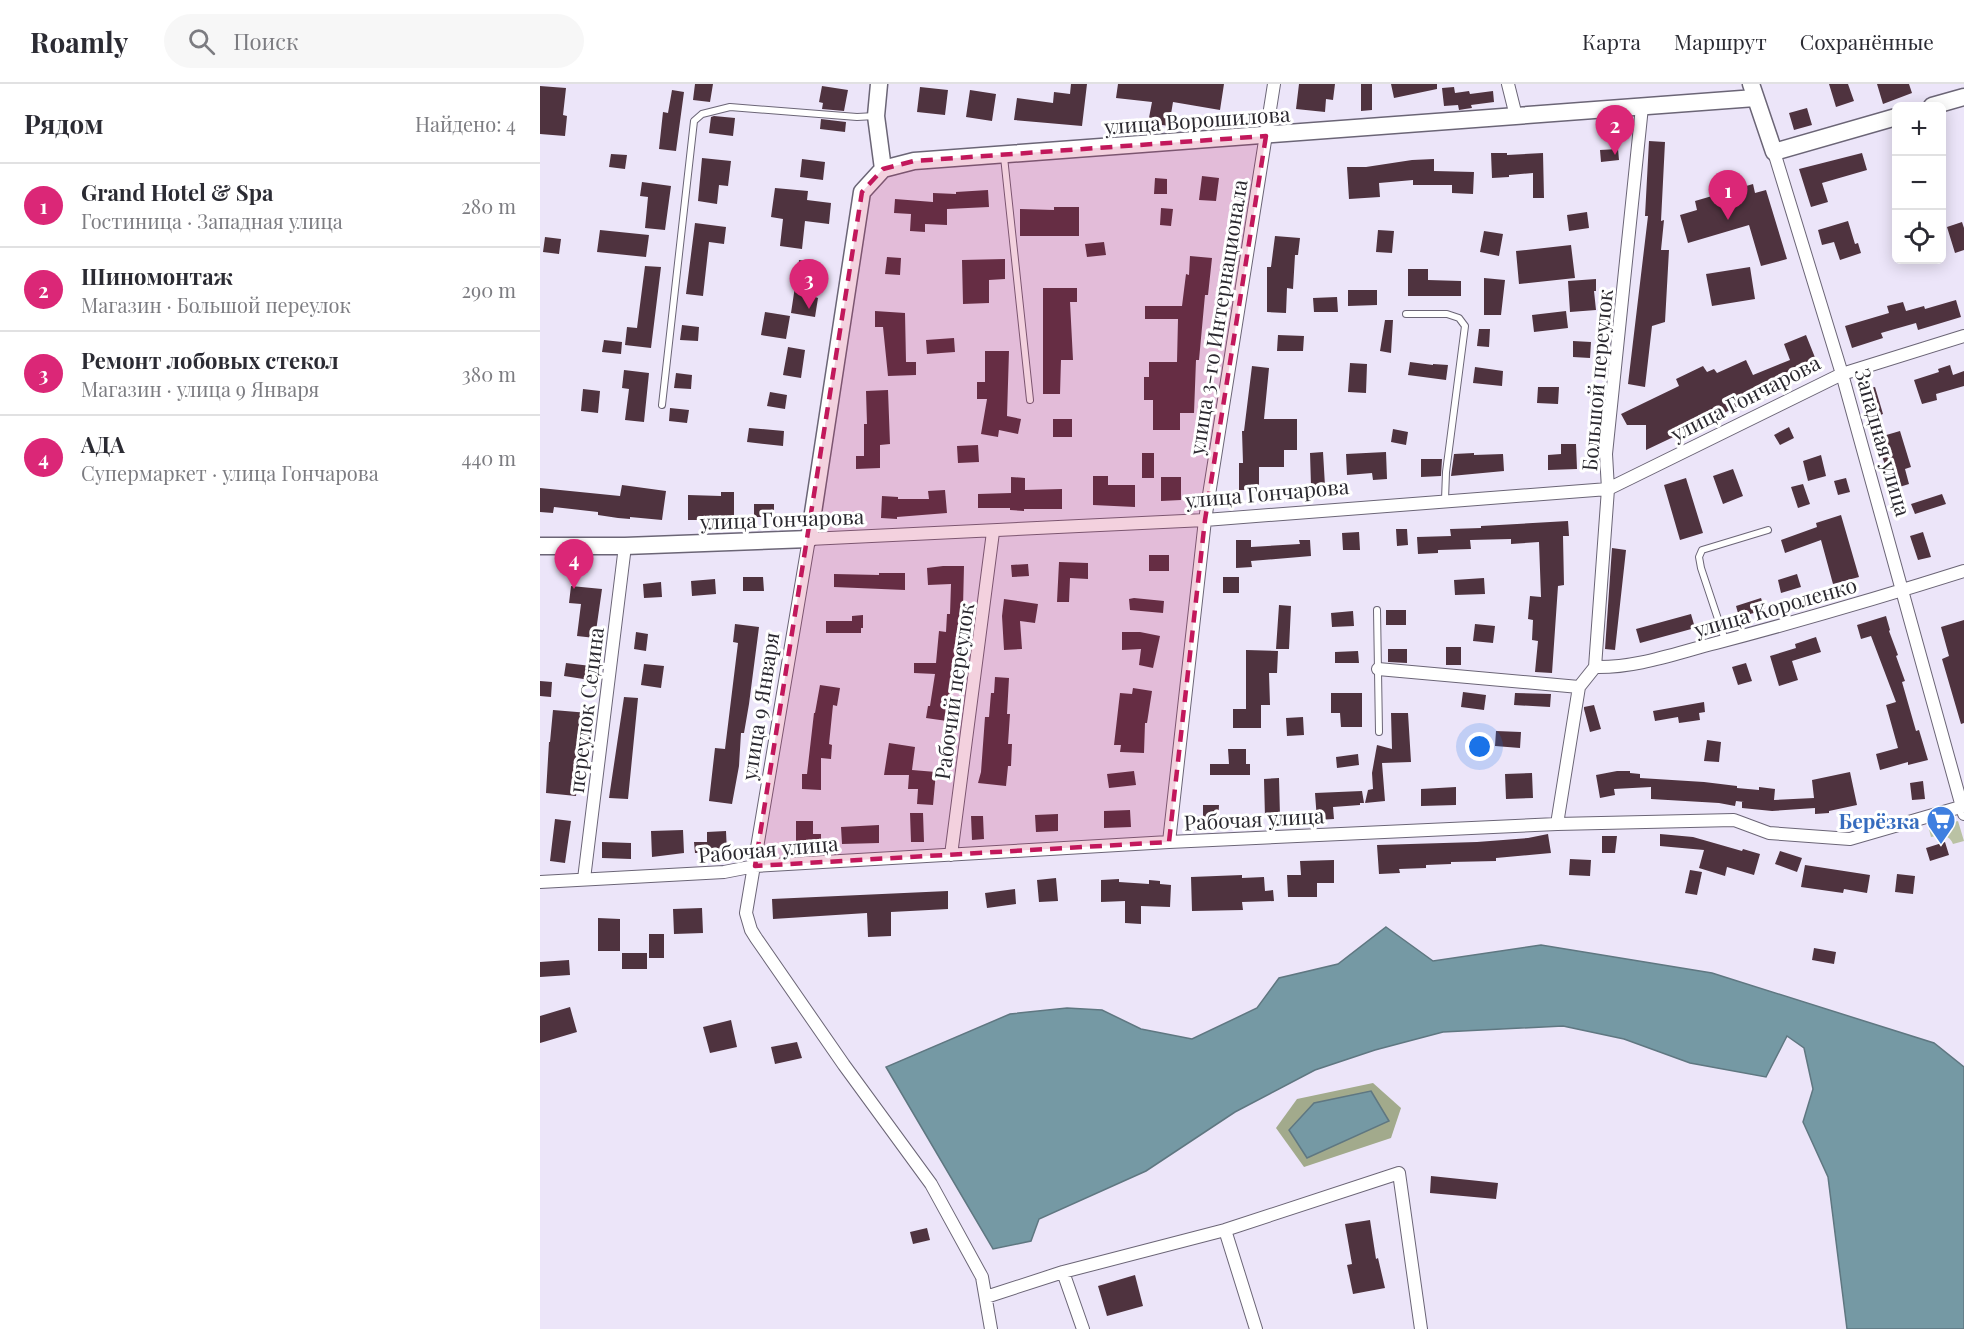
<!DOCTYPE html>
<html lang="ru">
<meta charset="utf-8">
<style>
:root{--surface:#fff;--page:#f7f7f7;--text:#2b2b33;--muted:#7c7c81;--line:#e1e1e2;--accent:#db2777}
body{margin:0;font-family:"Playfair Display",serif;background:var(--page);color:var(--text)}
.controls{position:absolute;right:18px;top:18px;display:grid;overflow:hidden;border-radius:9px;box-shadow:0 3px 15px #0003}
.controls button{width:54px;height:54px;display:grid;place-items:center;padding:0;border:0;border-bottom:2px solid var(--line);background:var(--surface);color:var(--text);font:30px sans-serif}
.you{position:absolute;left:940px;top:663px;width:21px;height:21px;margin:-15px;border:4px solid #fff;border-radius:50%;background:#1a73e8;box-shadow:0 0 0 9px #1a73e833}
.badge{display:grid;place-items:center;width:39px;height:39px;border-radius:50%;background:var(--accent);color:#fff;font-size:20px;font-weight:700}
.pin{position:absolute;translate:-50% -50px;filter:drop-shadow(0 2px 3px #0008)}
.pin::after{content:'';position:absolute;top:32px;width:21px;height:18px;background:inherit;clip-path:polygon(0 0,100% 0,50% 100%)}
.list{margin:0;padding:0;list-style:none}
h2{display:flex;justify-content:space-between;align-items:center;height:78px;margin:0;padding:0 24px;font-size:26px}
h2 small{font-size:20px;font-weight:400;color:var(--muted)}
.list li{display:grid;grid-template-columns:39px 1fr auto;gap:18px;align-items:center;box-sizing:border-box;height:84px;padding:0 24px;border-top:2px solid var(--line)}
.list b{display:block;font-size:22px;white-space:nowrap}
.list p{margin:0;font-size:20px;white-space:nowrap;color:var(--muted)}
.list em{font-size:20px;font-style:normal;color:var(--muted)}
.icon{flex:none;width:33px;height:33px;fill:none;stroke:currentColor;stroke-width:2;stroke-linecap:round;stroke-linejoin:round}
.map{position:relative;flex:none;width:1424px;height:1245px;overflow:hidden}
header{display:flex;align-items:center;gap:36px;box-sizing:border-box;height:84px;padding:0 30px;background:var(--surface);border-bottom:2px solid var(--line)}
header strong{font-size:28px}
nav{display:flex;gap:33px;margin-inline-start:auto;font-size:21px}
.search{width:420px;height:54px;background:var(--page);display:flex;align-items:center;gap:15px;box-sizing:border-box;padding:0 21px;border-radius:33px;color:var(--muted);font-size:22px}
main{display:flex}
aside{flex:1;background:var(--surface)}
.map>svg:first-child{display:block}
.green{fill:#bac2a4}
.forest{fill:#a2aa8c}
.water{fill:#7599a4;stroke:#5f7781;stroke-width:1.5}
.building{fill:#4f333f}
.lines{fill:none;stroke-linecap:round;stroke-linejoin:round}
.lane-casing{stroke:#6b6576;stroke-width:8}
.street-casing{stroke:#6b6576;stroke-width:14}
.secondary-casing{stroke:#6b6576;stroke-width:19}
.lane{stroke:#fff;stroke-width:6}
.street{stroke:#fff;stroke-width:12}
.secondary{stroke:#fff;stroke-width:16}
.marked{fill:#c2185b;fill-opacity:0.2;stroke:#c2185b;stroke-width:4.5;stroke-dasharray:12 8;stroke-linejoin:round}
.labels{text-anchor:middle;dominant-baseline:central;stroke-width:6;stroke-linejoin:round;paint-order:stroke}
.street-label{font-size:21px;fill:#2b2930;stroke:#fff}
.shop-label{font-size:21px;font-weight:bold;fill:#366cbe;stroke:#fff;text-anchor:end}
</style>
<header>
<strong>Roamly</strong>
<div class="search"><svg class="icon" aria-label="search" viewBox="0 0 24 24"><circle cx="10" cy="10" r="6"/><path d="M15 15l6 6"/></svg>Поиск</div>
<nav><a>Карта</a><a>Маршрут</a><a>Сохранённые</a></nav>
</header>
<main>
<aside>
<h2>Рядом<small>Найдено: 4</small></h2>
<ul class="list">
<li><span class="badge">1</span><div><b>Grand Hotel &amp; Spa</b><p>Гостиница · Западная улица</p></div><em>280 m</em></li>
<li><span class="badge">2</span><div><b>Шиномонтаж</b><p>Магазин · Большой переулок</p></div><em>290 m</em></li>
<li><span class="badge">3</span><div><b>Ремонт лобовых стекол</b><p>Магазин · улица 9 Января</p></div><em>380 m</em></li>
<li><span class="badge">4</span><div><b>АДА</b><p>Супермаркет · улица Гончарова</p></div><em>440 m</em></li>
</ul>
</aside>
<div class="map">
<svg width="1424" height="1245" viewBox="0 0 1424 1245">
<rect width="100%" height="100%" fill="#ece5f9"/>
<path class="green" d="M1418 737 1424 757 1413 760C1409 750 1401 751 1391 753L1389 745Z"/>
<path class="forest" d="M833 999 861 1024 851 1054 764 1083 736 1044 757 1015Z"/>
<path class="water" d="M846 843 893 877 1001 861 1172 889 1394 959 1424 983V1245H1307L1288 1093 1263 1038 1273 1005 1264 964 1247 952 1226 993 1150 979 1084 955 1023 942 903 948 835 966 775 986 695 1028 606 1087 499 1135 491 1157 453 1165 346 983 470 930 527 924 562 926 601 945 652 955 717 924 739 894 798 880Z
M831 1007 849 1037 767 1074 749 1046 774 1019Z"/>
<path class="building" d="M155 0H173L170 18 153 16Z
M531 0H547L542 42 474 36 477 14 513 19 514 8 530 10Z
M578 0H684L680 26 633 18 629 42 608 39 612 18 576 14Z
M759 0H795L793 16 786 15 785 28 756 25Z
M821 0H832V26L821 27Z
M851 0H897V5L854 14Z
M1289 0H1308L1314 17 1296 23Z
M1337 0H1369L1372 9 1343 20Z
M0 2 26 4 23 31 27 32 25 52 0 50Z
M282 2 308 6 304 27 282 25 283 19 279 18Z
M380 3 408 6 405 31 377 28Z
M914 3 915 9 929 7 930 10 953 7 954 18 931 21 932 24 925 25 919 26 918 21 904 22 902 4Z
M132 6 144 8 136 67 119 65 123 28 128 29Z
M430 6 456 10 452 37 426 33Z
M1267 24 1272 41 1254 46 1249 29Z
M174 32 195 34 193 52 169 49 171 33Z
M281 35 306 38 305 48 280 45Z
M1109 57 1125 58 1121 137 1124 136 1121 166H1129L1125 238 1112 242 1105 303 1088 300 1108 132H1105Z
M1078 65 1079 76 1061 78 1060 66Z
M951 69H967V71L1003 69 1004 114H993V89L969 91V93L952 94Z
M1322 69 1327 86 1282 99 1288 118 1271 123 1259 85Z
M71 70 87 71 85 85 69 83Z
M162 74 191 77 188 102 179 101 177 120 158 117Z
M262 75 285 78 283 96 260 93Z
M894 75V87L934 88 933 110 912 109V101H873V96L839 99 840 113 809 115 807 83H826L872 76Z
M662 92 679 94 676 117 659 116Z
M615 94 627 95V110H614Z
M102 98 131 102 125 146 105 144 108 113 100 112Z
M1213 100 1215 109 1226 106 1247 175 1221 182 1209 141 1148 159 1140 131 1157 126 1155 117Z
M235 104 268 107 267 116 291 119 289 140 265 137 262 165 240 162 243 135 231 133Z
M448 106 449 123 407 125V141L385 140V148L370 147 371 130 354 129 355 115 393 118V109L416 110V108Z
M514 123H539V152H480V125L514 126Z
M621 124 633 125 631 142 620 141Z
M1047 128 1049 144 1029 147 1027 131Z
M1308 137 1315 160 1318 159 1321 169 1300 176 1294 158 1282 161 1278 146Z
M1422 138 1424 144V166L1415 169 1407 143Z
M155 139 186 143 184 160 169 158 163 212 146 210Z
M60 146 109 151 106 173 57 168Z
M838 146 854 147 852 169 836 168Z
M944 147 963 150 959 172 940 168Z
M735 152 760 154 758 171H755L753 205 747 204 746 229 727 228V183H731Z
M5 153 21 155 19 170 3 168Z
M564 158 566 171 547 173 545 160Z
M1031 161 1035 194 979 200 976 167Z
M650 172 672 174 668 211H665L659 276H656L654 329H640V346H613V316H604V293H609V278H637L638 235H605V222H642L646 190 649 191Z
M347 173 361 174 360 191 345 190Z
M465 175V195L449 196V219L423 220 422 176Z
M259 176 280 179 275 213 278 214 275 233 251 229Z
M105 182 121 183 111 264 85 261 87 243 97 244Z
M1210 183 1215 215 1172 222 1166 190Z
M868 185H888V196L921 197V212H868Z
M944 194 965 196 961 231H944Z
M1056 195V207H1054L1056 226 1030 228 1028 197Z
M503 204H537V218H530L533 276H521L520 310H503Z
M808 206H837V221L808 222Z
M797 213 798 228H774L773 214Z
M1416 216 1421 233 1378 246 1376 239 1341 249 1343 254 1312 264 1305 242 1349 229 1347 222 1363 218 1366 227 1384 222 1385 225Z
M335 227 365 229 366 278H376V291L348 292 343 243H335Z
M1026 227 1028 244 994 248 992 231Z
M225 228 250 232 246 255 221 251Z
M845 236H853L851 269 840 267Z
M142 241 159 243 158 257 140 256Z
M939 245H950L949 263 937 262Z
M738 251 764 252 763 267H737Z
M1266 251 1278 281 1219 305 1222 311 1106 366V341H1087L1081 330 1139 302 1136 295 1163 282 1167 288 1174 285 1177 289 1206 276 1213 291 1250 276 1244 260Z
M414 254 415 268 387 270 386 256Z
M64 256 82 258 81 270 62 268Z
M1033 257 1051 258 1050 274 1033 273Z
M248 263 265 266 261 294 243 291Z
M445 267H469L467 332 481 335 478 350 459 346 458 353 441 350 447 315H437V298H445Z
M870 278 893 281V280L908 281 906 296 868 291Z
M810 279 827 280 826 309 808 308Z
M1410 281 1413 291 1424 287V302L1396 310 1397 316 1382 320 1374 296 1399 288 1398 285Z
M712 282 729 284 724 335H757V366H744V383H719V406H699V379H703L702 347H704Z
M935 283 963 287 962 302 933 299Z
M84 286 109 289 104 338 85 336 89 305 82 304Z
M136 289 152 291 151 305 134 304Z
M998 303H1019L1018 320 997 319Z
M1335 303 1343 330 1332 334 1323 306Z
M43 305 60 307 58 329 41 327Z
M348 306 350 360 340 361V384L316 385V372H324V340H327L326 307Z
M230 308 247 311 245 325 227 322Z
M130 324 149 326 147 339 129 337Z
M513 335H532V353H513Z
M1249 343 1254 354 1240 361 1234 351Z
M209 344 244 347 243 362 207 358Z
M853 345 868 348 866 361 851 358Z
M1360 347 1371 383 1365 385 1369 400 1353 405 1336 354Z
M1021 360H1036L1037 385 1008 386V371L1021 370Z
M438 361 439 378 418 379 417 362Z
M783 368 785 402H771L770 369Z
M846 368 847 395 833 396 832 389 807 391 806 370Z
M602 369H614V394H602Z
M934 369V371L963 370 964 387 911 392 914 370Z
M1281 371 1286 392 1268 397 1263 377Z
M881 375H902L901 392 881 393Z
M1193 385 1203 412 1183 420 1173 392Z
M553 392H568V401H595V423L553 421Z
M471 393 485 394V406L522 405V425H484V427L470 426V424H438V410L471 409Z
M621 393H641V416L621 417Z
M1146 394 1163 449 1140 456 1124 401Z
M1306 394 1310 408 1298 411 1294 397Z
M1263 400 1270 420 1258 424 1251 403Z
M82 401 126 407 122 436 90 433V435L78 434 58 431V428L14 423 13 429 0 428V404L80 412Z
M405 406 407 429 357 433V435L341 434 342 412 358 413V415H389L388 407Z
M181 408H194V436H148V411L181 412Z
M1402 410 1406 420 1375 430 1371 420Z
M214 420H234V433H214Z
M1301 431 1319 493 1293 500 1281 456 1245 469 1241 456 1277 443 1276 439Z
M1028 437 1029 452H1023L1024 501 1018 502 1012 589 995 588 998 557 992 556 993 536 988 535 990 512 1001 513 999 458 971 460V455L930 456 931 465 898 466V469L878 470 877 453 911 452 910 445 941 444V442Z
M856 445H867L868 461 857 462Z
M819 448 820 466H803L802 449Z
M1383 448 1391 473 1378 476 1370 452Z
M696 456H711V463L760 460 759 456H770L771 472 711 477 712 483 696 484Z
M1072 464 1086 466 1075 566 1065 565Z
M609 471H629V487H609Z
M519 478 548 479V495L530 494 529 518H517Z
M488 480 489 492 472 493 471 481Z
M403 482H424L423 523 420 540H418L407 637 386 634 388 622H390L395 590 374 589V579H396L399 547 406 548 407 530H410L411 500 388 501 387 484Z
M339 489H365V506L294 503V490L339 491Z
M1257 490 1261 503 1241 509 1238 496Z
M203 493H223L224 507H203Z
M683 493H699V509H683Z
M944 494 945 510 915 511 914 496Z
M175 495 176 510 152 512 151 497Z
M121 498 122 513 104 514 103 500Z
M31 502 62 505 55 554 37 552 41 520 29 519Z
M594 514 624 517 623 529 590 526 589 515Z
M1221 514 1225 526 1199 533 1196 522Z
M464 515 498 520 495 539 480 537 482 565 464 566 462 532Z
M739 521 751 522 749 565H736Z
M846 526H866V541H846Z
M813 527 814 542 792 543 791 529Z
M1151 530 1155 544 1100 559 1096 545Z
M323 531V544H321V549H286V537H312V532Z
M1346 532 1350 546 1349 547 1358 571 1356 572 1365 597 1362 598 1376 647 1379 646 1388 676 1368 681V678L1340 686 1336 670 1358 664 1346 621 1356 618 1331 552 1321 555 1317 541Z
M1424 536V639L1421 640 1402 575 1409 572 1401 543Z
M195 540 219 543 209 620 204 649H201L199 682 192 720 169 717 175 664 185 665 198 559 193 558Z
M935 540 955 542 953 559 933 557Z
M96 548 108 550 106 567 94 565Z
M582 548H600L620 552 613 584 599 581 601 565 582 566Z
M1276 553 1281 568 1252 577 1258 596 1239 602 1230 572 1256 564 1255 560Z
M906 563H921V581H906Z
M848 565H867V579L848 578Z
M706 566 738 567 737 589H729L730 621H721V644H693V625H706Z
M818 567 819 579H795V568Z
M26 579 51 582 50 596 24 592Z
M1206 579 1212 597 1198 601 1192 583Z
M104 580 124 582 121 604 101 601Z
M455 593 469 594 467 630H470L468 660H472L471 682H468L466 702 438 699 441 688 445 633H449L451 609H454Z
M0 597 12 598 11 613 0 612Z
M280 601 300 604 297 622 293 621 289 660 292 661 291 675 281 674V706L262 705V690H267L274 629H275Z
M593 604 612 607 607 639H605L604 669 580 668 581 661H574L580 609 592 610Z
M923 608 946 611 944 626 921 623Z
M791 609H822V643H801L800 629H791Z
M975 609 1011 610 1010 623 974 621Z
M84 613 98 614 88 715 69 714Z
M1164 618 1165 628 1159 629 1160 636 1139 639 1138 633 1115 637 1113 627Z
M1054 621 1061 645 1050 648 1044 625V623Z
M13 626 49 629 47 646H42L41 681H39L36 712 6 709 9 658H10Z
M851 629H868L871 678 842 679 845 717 825 719 828 706 833 705 832 689 837 661 852 665Z
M763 633 764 651 747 652 746 634Z
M956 647 981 648 980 664 955 662Z
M1167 656 1181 658 1179 678 1164 677Z
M349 659 375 663 372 686 396 688 393 721 377 720 378 705H368L369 691H344Z
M688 665H706V680H710V691H670V680H689Z
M818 670 819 681 797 684 796 673Z
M594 687 596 701 569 704 567 690Z
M1077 687H1090V689L1100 690V694L1164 698 1197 702V704L1219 706V703L1235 705 1234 716 1274 714 1272 696 1310 688 1317 721 1289 727V729L1275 730V724L1232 727 1202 724V718H1204L1196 717 1195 722 1179 719 1111 715V703L1074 705 1075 711 1060 714 1056 691Z
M992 689 993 714 966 715 965 690Z
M739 694 740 732 725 733 724 695Z
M1383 697 1385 715 1372 716 1370 699Z
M916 703V721L881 722V705Z
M822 707 824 719H820V721L793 723 794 735 777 736 775 709Z
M663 721H679L678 740 663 739Z
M590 726 591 743 564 744V727Z
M370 729H383L384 758H371Z
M518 730V747L496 748 495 731Z
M431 732H443L444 755 432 756Z
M15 735 31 737 25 779 10 777Z
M256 737H273V750H281V764H256Z
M339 741V759L302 760 301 743Z
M143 746 144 769 112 773 111 747Z
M186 747 187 769H155L154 758H167V748Z
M1008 750 1011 769 956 774V777L911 778V780L886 781V784L859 785 860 789 839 790 837 761 937 758 988 754Z
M1120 750 1153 753 1202 767 1203 765 1220 770 1214 791 1187 783 1185 792 1159 784 1164 766 1120 762Z
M1062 752H1077L1075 769H1062Z
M62 758 91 759V775L62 774Z
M1405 758 1409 771 1390 777 1386 764Z
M1240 767 1262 774 1257 788 1235 780Z
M1030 775 1051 776 1050 792 1029 791Z
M794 776V799H777V813H748L747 791H761L760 777Z
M1265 781 1330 791 1327 809 1304 805 1303 809 1261 803Z
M1150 786 1162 788 1157 811 1145 809Z
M1357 790 1375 792 1373 810 1355 808Z
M702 791V794L724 793 725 807 733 806 734 817 702 818 703 826 652 827 651 793Z
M516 794 518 817 499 818 497 796Z
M579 795V798L609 800V796L620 797V800L631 801 630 823 601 822V840L585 839V817L561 818V796Z
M475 805 476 820 447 824 445 809Z
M408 807V825L351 828V852L328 853 327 829 233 835 232 815Z
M162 824 163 849 134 850 133 825Z
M58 834 80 835V867H58Z
M109 850H124V874H109Z
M1274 864 1296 868 1294 880 1272 876Z
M82 869H107V885H82Z
M29 876 30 891 0 893V878Z
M30 923 37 948 0 959V932Z
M191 936 197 963 170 969 163 943Z
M257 958 262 974 235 980 231 963Z
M891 1092 958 1099 956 1115 890 1109Z
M830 1136 836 1175 838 1174 845 1204 813 1210 807 1181 812 1180 805 1140Z
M387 1144 390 1156 373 1160 370 1148Z
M595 1191 603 1222 567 1232 558 1202Z"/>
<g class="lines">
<g class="lane-casing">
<path id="lane" d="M464 73 490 316
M866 230H907L919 234 925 242 906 388 905 416
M122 321 154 37 162 30 190 23 317 33 335 32
M837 526 839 648
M1185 556 1161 484 1159 473 1162 466 1228 446"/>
</g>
<g class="street-casing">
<path id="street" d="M968 0 976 32
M1234 68 1302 290 1424 730
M1055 583C1097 584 1136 569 1176 559 1259 537 1342 513 1424 487
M838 585 1039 603
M1017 740 1039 603 1055 583 1068 405 1066 370 1102 23
M629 758 665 436 734 0
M411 771 453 448
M44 795 85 462
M0 798 184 788 215 782 629 758 1017 740 1194 736 1229 749 1310 755 1424 722
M685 1146 716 1245
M523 1188 543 1245
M446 1213 523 1188 685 1146 859 1089 881 1245
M451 1245 442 1193 391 1100 304 981 216 854 211 846 206 829 269 455 665 436 1068 405 1302 290 1424 252"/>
</g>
<g class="secondary-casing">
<path id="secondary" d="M339 0 336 32 343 85
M1211 0 1234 68 1356 33
M1392 22 1424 13
M343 85 374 77 1215 14
M0 462H85L269 455 322 108 343 85"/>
</g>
<use href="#lane" class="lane"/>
<use href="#street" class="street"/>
<use href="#secondary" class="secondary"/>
</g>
<path class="marked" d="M726 52 665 436 629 758 215 782 322 108 343 85 374 77Z"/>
<defs>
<g id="supermarket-pin" transform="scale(1.5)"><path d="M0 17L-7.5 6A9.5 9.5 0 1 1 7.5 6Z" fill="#3f7fe0" stroke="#fff"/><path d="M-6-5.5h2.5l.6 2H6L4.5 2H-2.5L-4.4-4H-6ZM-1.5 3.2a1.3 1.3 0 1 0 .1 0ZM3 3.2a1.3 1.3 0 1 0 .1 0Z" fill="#fff"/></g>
</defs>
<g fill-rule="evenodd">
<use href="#supermarket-pin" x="1401" y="736"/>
</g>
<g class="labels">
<g class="street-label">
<text transform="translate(657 35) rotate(-4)">улица Ворошилова</text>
<text transform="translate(677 233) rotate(-81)">улица 3-го Интернационала</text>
<text transform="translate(1056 296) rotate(-85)">Большой переулок</text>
<text transform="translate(1205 313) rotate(-27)">улица Гончарова</text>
<text transform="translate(1344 358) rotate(74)">Западная улица</text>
<text transform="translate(727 408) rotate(-5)">улица Гончарова</text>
<text transform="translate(242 434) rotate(-2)">улица Гончарова</text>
<text transform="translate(1235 522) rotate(-16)">улица Короленко</text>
<text transform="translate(413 607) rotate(-82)">Рабочий переулок</text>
<text transform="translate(219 622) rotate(-81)">улица 9 Января</text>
<text transform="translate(45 626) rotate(-83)">переулок Седина</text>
<text transform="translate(714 734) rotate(-3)">Рабочая улица</text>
<text transform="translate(228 764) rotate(-5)">Рабочая улица</text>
</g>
<g class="shop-label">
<text x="1380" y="736">Берёзка</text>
</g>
</g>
</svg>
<div class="controls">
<button>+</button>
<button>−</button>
<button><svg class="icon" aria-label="locate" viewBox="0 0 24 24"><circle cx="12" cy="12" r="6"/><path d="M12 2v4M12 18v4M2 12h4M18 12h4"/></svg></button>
</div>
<div class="you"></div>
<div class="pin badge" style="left:1188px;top:136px">1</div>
<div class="pin badge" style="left:1075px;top:71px">2</div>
<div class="pin badge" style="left:269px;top:225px">3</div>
<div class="pin badge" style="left:34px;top:505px">4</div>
</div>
</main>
